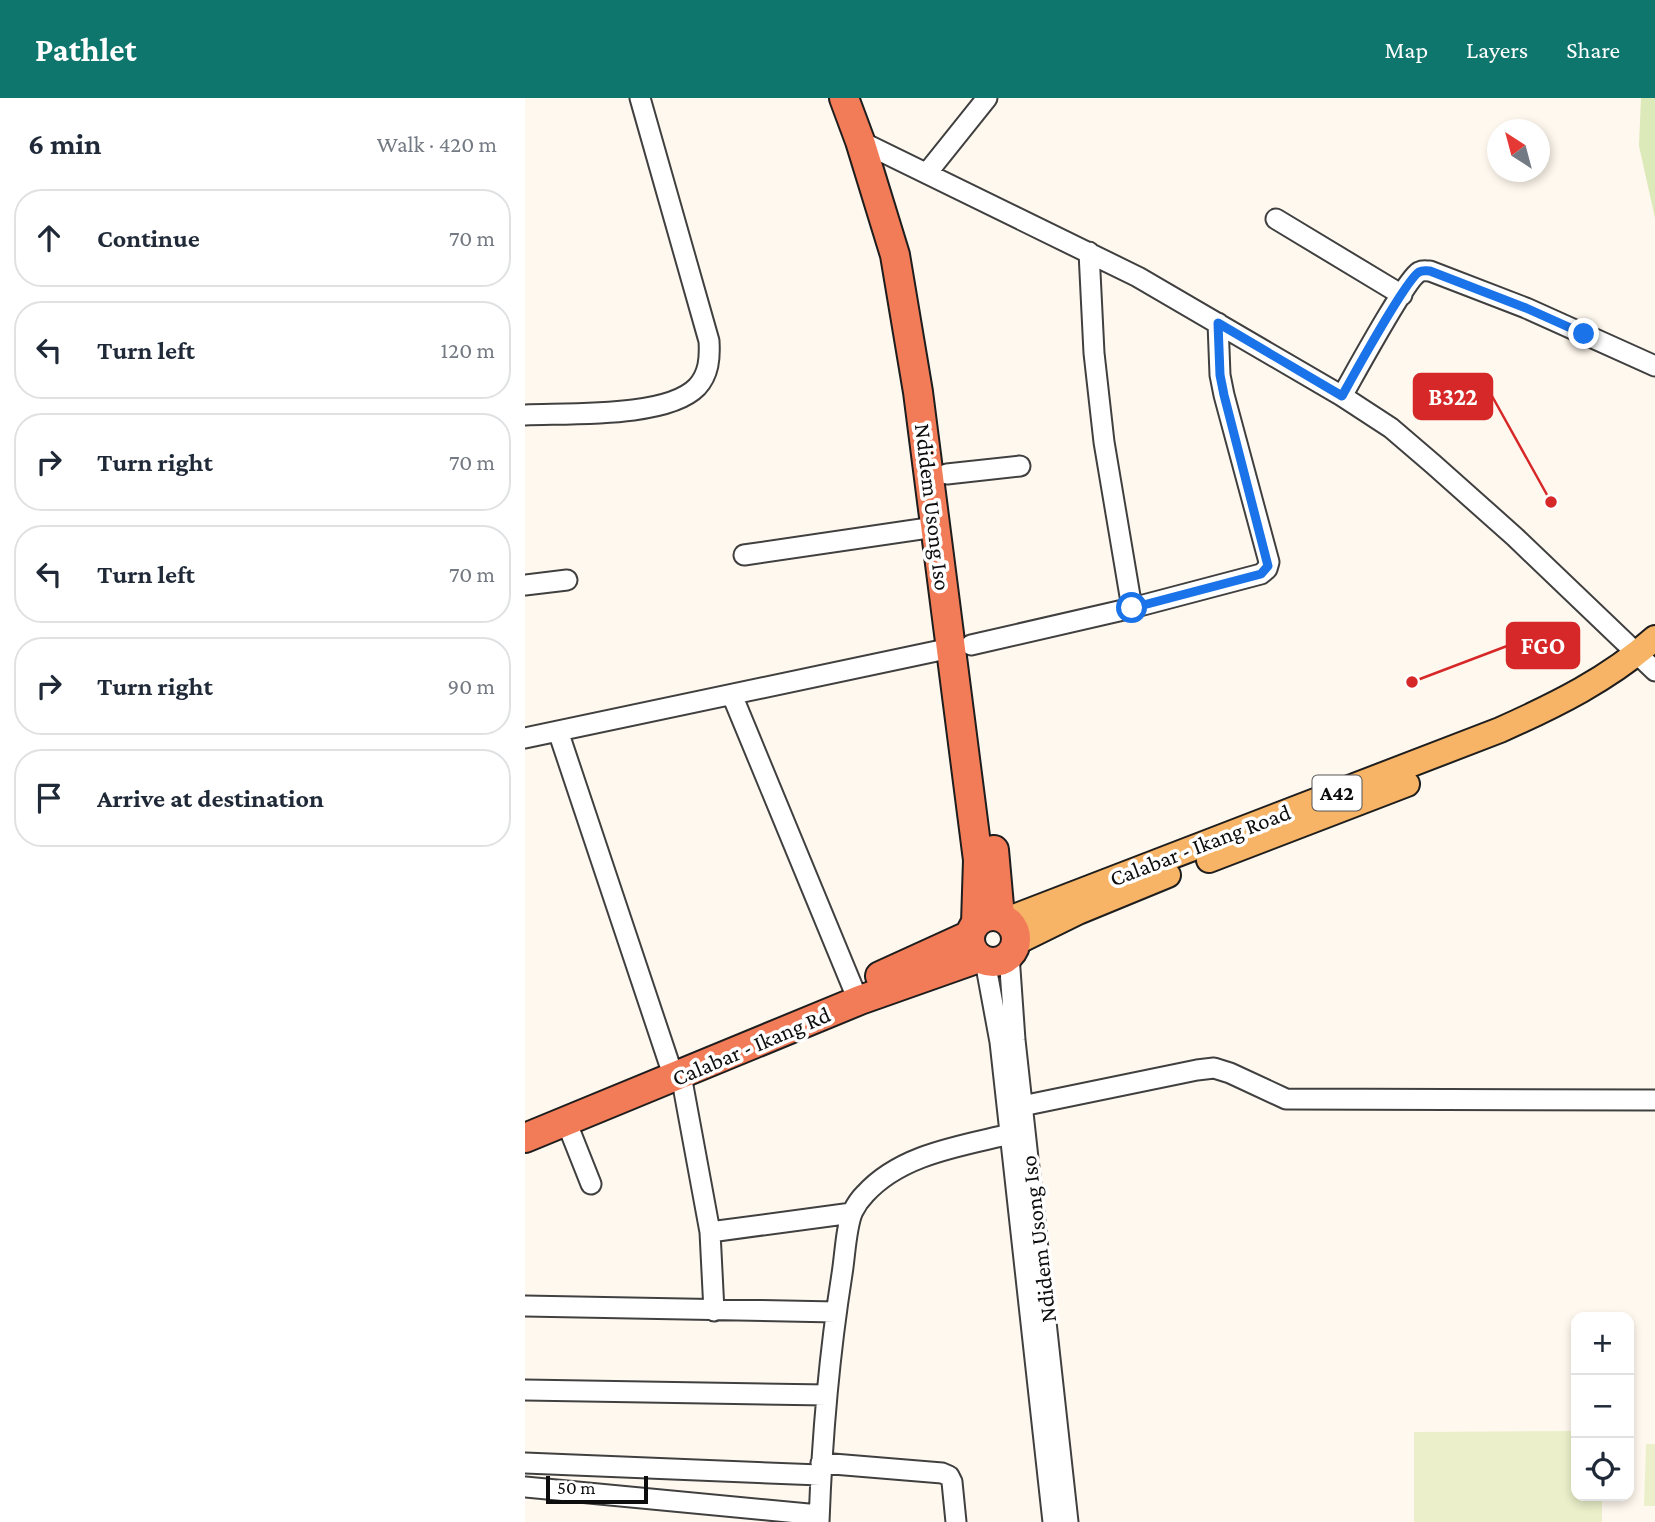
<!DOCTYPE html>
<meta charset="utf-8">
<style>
:root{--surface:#fff;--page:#f2f2f3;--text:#1f2937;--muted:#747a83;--line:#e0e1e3;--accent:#0f766e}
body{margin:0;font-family:"Crimson Pro",serif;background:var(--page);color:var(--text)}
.controls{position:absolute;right:21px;bottom:21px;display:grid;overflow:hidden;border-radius:14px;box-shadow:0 4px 10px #0003}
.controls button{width:63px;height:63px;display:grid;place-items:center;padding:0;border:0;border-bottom:2px solid var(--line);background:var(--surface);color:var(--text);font:35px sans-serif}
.compass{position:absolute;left:962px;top:21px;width:63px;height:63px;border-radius:50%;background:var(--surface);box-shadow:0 4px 10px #0003;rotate:324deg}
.scale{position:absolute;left:21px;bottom:18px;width:102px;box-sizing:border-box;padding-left:7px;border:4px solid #0d0d0d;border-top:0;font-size:19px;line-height:24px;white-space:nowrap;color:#0d0d0d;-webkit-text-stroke:5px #fff;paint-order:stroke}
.stop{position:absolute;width:21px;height:21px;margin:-16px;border:5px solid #1a73e8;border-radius:50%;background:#fff}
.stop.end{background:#1a73e8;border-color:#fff;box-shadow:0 2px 7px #0008}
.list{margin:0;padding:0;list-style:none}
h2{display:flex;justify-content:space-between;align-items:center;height:91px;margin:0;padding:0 28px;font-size:30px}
h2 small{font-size:23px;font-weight:400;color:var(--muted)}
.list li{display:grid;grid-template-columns:46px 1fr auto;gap:21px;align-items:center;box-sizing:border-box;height:98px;margin:0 14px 14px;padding:0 14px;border:2px solid var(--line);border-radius:28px}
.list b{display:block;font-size:26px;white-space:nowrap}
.list em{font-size:23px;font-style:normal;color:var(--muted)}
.icon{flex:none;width:38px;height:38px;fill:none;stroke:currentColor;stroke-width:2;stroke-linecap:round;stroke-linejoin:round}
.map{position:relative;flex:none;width:1130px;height:1424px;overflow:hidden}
header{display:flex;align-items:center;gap:42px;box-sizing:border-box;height:98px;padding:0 35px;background:var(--accent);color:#fff}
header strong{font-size:33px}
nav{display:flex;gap:38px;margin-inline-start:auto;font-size:24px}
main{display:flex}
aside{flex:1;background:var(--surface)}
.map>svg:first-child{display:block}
.green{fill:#dce9b8}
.pitch{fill:#ebf0ca}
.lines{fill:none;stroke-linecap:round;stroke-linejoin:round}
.minor-casing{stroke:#404040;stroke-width:23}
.major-casing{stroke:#1e1e1e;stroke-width:28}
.highway-casing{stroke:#1e1e1e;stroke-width:32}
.minor{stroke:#fff;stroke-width:19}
.major{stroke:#f7b366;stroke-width:24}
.highway{stroke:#f37c58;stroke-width:28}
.route{stroke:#1a73e8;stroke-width:9}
.labels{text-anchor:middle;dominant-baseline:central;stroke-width:7;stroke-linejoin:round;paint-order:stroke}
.shield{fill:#fff;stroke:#565656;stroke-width:2}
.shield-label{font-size:21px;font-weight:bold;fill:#0d0d0d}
.street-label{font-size:23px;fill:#0d0d0d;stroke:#fff}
.leader{fill:none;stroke:#d62828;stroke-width:2.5}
.callout-dot{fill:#d62828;stroke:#fff;stroke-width:2.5}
.callout{fill:#d62828;stroke:#d62828;stroke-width:2.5}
.callout-label{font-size:24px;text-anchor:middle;font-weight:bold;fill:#fff}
</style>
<header>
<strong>Pathlet</strong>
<nav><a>Map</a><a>Layers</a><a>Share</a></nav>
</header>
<main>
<aside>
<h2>6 min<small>Walk · 420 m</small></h2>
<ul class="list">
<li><svg class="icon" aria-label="ahead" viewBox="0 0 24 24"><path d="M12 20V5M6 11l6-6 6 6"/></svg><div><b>Continue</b></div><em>70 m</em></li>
<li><svg class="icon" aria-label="left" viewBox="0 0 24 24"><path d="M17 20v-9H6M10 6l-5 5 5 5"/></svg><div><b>Turn left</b></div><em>120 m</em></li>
<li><svg class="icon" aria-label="right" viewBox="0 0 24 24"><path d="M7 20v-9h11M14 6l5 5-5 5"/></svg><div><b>Turn right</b></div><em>70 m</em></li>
<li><svg class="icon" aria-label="left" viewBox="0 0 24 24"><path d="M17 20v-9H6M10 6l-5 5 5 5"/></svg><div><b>Turn left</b></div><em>70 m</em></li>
<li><svg class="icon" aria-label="right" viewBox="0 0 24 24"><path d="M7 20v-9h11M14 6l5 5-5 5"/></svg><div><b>Turn right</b></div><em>90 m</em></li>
<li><svg class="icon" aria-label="arrive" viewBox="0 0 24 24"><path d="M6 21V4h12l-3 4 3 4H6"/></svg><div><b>Arrive at destination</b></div></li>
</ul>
</aside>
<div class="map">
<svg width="1130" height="1424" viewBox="0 0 1130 1424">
<rect width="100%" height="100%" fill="#fff8ee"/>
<path class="green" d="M1116 0H1130V120L1114 48Z"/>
<path class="pitch" d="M1051 1333V1398H1077V1424H889V1334Z
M1121 1346H1130V1408H1119Z"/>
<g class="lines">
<g class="minor-casing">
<path id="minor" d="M335 43 613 179 817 298 866 330 908 366 990 439 1130 573
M402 75 462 0
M751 121 877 197
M564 154 569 255 579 344 607 510
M817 298C828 279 881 181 894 174 898 172 900 173 905 173L1001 210 1130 268
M0 317C43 315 142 320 172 289 184 276 185 260 184 243L115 0
M422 376 495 368
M219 457 410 429
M0 487 42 482
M446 547 607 510 736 476 742 471 744 464 699 297 695 277 693 225
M207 597 328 890
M33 633 144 965
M0 640 426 550
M484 857 490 942 543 1424
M460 863 475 944 528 1424
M156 977 185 1134 189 1213
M497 1008 672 972 689 970 705 975 761 1001 1130 1002
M41 1023 66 1086
M185 1134 327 1115
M0 1208 311 1214
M0 1292 302 1297
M0 1365 295 1377
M296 1365 417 1375 424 1378 427 1384 431 1424
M0 1389 294 1417
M294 1424C297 1341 304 1258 317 1176 320 1158 321 1128 328 1113 331 1107 336 1100 340 1096 376 1056 436 1048 485 1036"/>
</g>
<g class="major-casing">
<path id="major" d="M684 762 882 686
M481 822 975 632C1031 607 1084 581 1130 540
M490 845 553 814 643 777"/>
</g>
<g class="highway-casing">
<path id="highway" d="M319 0 335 43 370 157 393 294 453 762 451 825
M469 752 475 819
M445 841a23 23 0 1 1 46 0a23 23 0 1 1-46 0Z
M355 878 445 837
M0 1040 335 902 454 860"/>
</g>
<use href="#minor" class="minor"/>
<use href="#major" class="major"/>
<use href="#highway" class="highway"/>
</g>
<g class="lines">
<path class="route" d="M607 510 736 476 743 468 699 297 695 277 693 225 817 298C828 278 881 182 894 174 898 172 900 173 905 173L1001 210 1059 236"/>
</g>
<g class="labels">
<rect class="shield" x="787.5" y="677.5" width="49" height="35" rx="5"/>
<g class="shield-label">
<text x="812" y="695">A42</text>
</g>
<g class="street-label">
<text transform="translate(408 409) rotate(83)">Ndidem Usong Iso</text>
<text transform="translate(675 747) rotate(-21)">Calabar - Ikang Road</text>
<text transform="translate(226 948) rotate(-23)">Calabar - Ikang Rd</text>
<text transform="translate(513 1141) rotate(-97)">Ndidem Usong Iso</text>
</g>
</g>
<path class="leader" d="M1026 404L967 298M887 584L982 548"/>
<g class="callout-dot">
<circle cx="1026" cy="404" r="7"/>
<circle cx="887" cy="584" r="7"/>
</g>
<g class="callout">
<rect x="889" y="276" width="78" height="45" rx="7"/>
<rect x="982" y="525" width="72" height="45" rx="7"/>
</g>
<g class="callout-label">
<text x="928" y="307">B322</text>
<text x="1018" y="556">FGO</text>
</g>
</svg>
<div class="controls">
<button>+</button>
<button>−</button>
<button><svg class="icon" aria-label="locate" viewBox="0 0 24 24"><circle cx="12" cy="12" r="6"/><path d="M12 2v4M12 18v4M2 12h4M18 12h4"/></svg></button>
</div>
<svg class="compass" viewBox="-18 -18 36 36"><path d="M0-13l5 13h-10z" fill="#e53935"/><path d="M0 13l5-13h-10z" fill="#747a83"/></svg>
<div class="scale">50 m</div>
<div class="stop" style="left:607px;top:510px"></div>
<div class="stop end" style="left:1059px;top:236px"></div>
</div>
</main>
